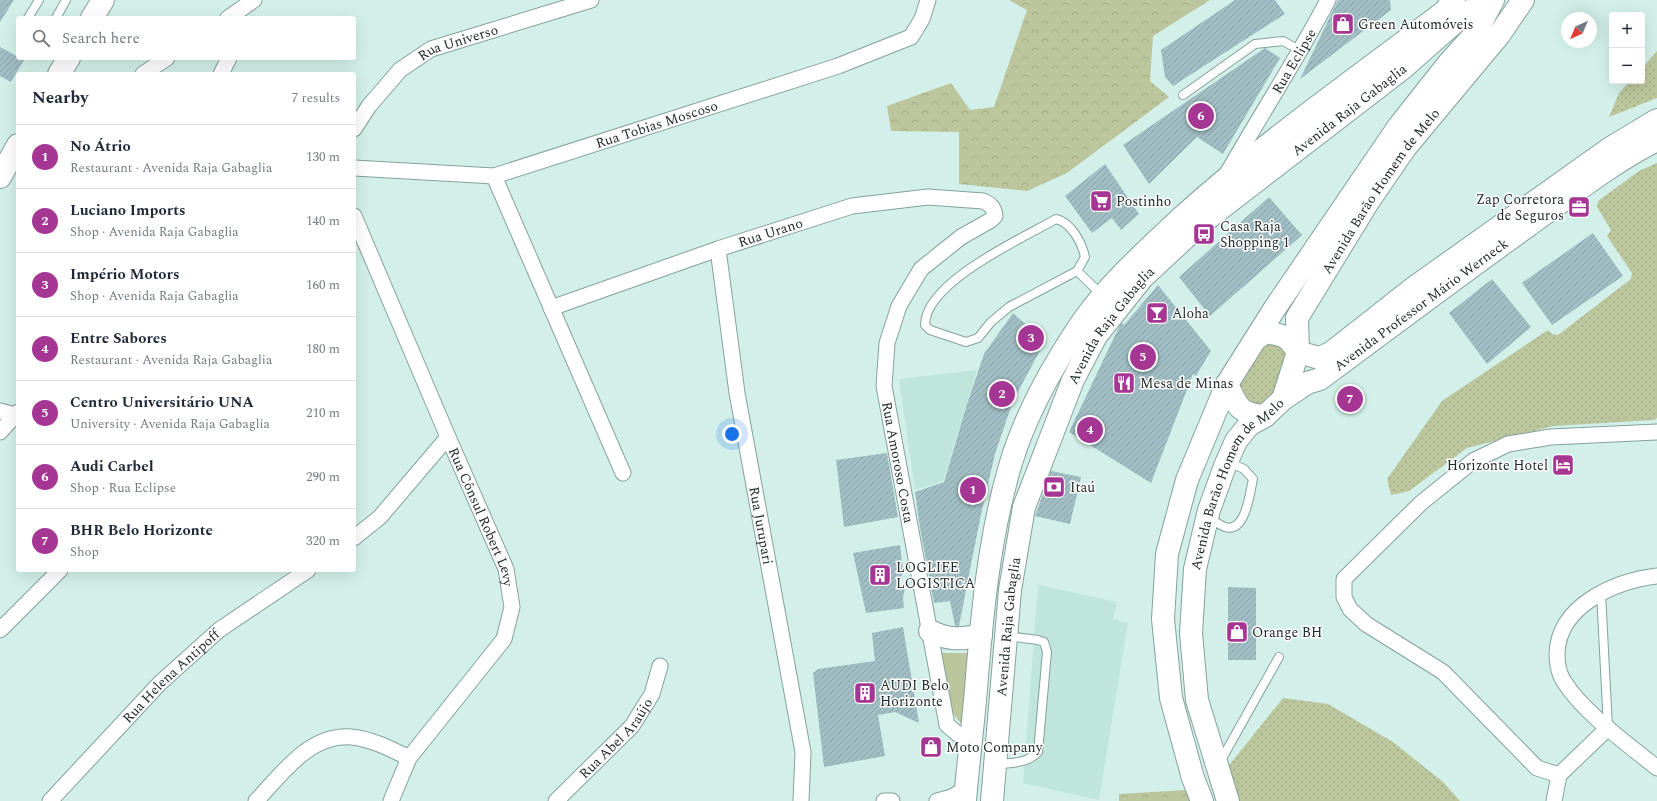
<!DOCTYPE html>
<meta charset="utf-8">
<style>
:root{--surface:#fff;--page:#f2f2f3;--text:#1f2937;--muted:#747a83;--line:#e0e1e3;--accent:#a63693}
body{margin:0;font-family:Spectral,serif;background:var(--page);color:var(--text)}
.controls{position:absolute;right:12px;top:12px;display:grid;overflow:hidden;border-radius:4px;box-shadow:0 4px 16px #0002}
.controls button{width:36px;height:36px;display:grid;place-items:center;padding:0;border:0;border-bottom:1px solid var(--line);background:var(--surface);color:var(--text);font:20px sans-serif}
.compass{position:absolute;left:1561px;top:12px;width:36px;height:36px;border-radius:50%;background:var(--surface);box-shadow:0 4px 16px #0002;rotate:224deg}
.you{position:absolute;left:732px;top:434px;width:14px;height:14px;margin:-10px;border:3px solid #fff;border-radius:50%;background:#1a73e8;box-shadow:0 0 0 6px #1a73e833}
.badge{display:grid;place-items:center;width:26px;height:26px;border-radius:50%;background:var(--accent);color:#fff;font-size:13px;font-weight:700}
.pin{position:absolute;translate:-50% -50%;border:2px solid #fff;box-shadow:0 1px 4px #0006}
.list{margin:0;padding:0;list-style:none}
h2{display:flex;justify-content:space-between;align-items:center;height:52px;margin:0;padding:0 16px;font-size:17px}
h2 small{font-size:13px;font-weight:400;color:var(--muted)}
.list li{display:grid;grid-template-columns:26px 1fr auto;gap:12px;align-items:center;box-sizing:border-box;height:64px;padding:0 16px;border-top:1px solid var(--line)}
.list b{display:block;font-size:15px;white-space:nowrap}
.list p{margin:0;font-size:13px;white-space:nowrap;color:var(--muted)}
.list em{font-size:13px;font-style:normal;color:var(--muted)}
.icon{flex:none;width:22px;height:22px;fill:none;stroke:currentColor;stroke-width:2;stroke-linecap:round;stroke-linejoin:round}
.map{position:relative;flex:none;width:1657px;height:801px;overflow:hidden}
.search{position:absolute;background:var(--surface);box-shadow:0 4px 16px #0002;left:16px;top:16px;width:340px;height:44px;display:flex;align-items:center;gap:10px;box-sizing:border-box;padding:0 14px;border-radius:4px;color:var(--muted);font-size:15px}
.panel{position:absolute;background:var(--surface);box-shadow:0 4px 16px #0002;left:16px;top:72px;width:340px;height:500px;border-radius:4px}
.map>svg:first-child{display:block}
.built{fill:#bfe5dd}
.grass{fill:url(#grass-dots)}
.forest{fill:url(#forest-crowns)}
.park{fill:#bcc69d}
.building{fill:url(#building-hatch)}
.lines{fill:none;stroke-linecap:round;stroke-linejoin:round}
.lane-casing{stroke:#85a19b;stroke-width:10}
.street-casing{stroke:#85a19b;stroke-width:17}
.secondary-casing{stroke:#85a19b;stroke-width:24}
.lane{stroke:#fff;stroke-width:8}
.street{stroke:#fff;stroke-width:15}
.secondary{stroke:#fff;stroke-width:22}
.labels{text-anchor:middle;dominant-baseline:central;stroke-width:3;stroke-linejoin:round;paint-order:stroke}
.poi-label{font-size:14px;fill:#212c2a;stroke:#fff;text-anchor:start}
.street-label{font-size:14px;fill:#212c2a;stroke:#fff}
</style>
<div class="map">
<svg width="1657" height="801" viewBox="0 0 1657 801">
<defs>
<pattern id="grass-dots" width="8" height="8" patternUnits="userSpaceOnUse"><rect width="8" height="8" fill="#bcc69d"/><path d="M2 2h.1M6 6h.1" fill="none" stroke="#a1aa87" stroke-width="1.8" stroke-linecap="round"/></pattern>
<pattern id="forest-crowns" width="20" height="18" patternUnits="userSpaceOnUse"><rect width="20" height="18" fill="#bcc69d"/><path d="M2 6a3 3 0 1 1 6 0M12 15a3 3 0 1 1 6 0" fill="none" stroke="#a1aa87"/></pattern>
<pattern id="building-hatch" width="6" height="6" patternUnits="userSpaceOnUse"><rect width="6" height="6" fill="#a1bec4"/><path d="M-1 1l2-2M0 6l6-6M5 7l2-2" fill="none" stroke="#8aa3a9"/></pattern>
</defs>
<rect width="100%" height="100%" fill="#d2f0e9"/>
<path class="built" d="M977 370 943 481 915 490 899 379Z
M1038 585 1117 602 1113 619 1128 623 1099 800 1023 783Z"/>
<path class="grass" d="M1657 51V98L1609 117 1619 93 1630 81H1642V68Z
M1657 163V418L1654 420 1553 426 1467 448 1409 491 1391 495 1387 479 1442 401 1548 330 1552 334 1558 335 1631 279 1632 273 1607 236 1611 230 1597 207 1598 201 1639 171Z
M1270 339 1289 349 1282 379 1266 407 1245 406 1237 382 1263 344Z
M1283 698 1328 704 1393 742 1443 782 1460 801H1239L1226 769Z"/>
<path class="forest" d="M1009 0H1210L1153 36 1150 81 1169 97 1067 173 1027 191 959 184V132L891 131 887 106 951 83 970 110 994 107 1027 10Z
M1186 790 1191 801H1119V794Z"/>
<path class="park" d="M941 653H970L965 728 951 711Z"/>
<path class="building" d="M0 0H14L0 22Z
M1235 0H1275L1285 14 1173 86 1165 77 1161 50Z
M1338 0H1390L1391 10 1300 79Z
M0 47 24 60 11 82 0 76Z
M1265 48 1280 58 1223 154 1197 137 1149 184 1123 145Z
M1105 164 1139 214 1121 230 1112 218 1092 233 1065 196Z
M1269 197 1302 235 1210 316 1179 277Z
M1593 233 1623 276 1552 325 1522 283Z
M1492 279 1531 327 1487 364 1449 313Z
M1158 285 1211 351 1196 376 1193 374 1151 483 1069 432 1119 327 1122 323 1124 325Z
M1013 313 1045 341 1013 401 995 454 981 514 959 626H955L950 601 934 603 920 528 915 492 944 482 967 404 984 354Z
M887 453 898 517 844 527 836 460Z
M1051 471 1081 477 1070 524 1035 516Z
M900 545 903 570 899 587 905 588 903 598 904 608 866 613 853 553Z
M1228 587 1256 588V660H1228Z
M903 627 919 723 895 712 878 715 885 756 824 767 813 673 818 669 875 661 872 633Z"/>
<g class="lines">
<g class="lane-casing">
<path id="lane" d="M28 18 39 0
M56 18 66 0
M1183 95 1255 44 1283 41 1301 51
M1056 219C1071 222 1082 243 1085 257L1077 271 1009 307 991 322 978 338 966 342 930 330 925 325C925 282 1023 238 1056 219Z
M1077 271 1102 295
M1208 518C1214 520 1219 525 1225 527 1246 534 1250 491 1253 479L1244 469 1228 462
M1601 593 1608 728
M1220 762 1279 657
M995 764C1010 763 1027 764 1038 752L1047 652 1044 642 1038 640 1007 636"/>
</g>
<g class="street-casing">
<g id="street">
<path d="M228 18 254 0"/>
<path d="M143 74 167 58"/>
<path d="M221 74 229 58"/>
<path id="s1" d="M354 129 369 106 400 70 431 49 591 0"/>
<path id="s2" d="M354 168 494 176 838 66 911 37 922 19 928 0"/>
<path id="s3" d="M1228 172C1261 114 1297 59 1328 0"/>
<path d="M494 176 623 473"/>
<path id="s4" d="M354 216 448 437 506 569 512 607 504 639 409 758 391 801"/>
<path id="s5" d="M718 249 737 393 803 752 801 801"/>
<path id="s6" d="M551 308 718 249 852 206 928 197 983 201C990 204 994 207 995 216L991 220 961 237 921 269 899 306 887 343 884 386 947 725 971 745"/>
<path d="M0 411 18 416"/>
<path d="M0 432 18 412"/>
<path d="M354 538 380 517 448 437"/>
<path d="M1657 576C1616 581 1558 605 1557 654 1557 663 1559 675 1565 683 1584 713 1629 745 1657 768"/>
<path d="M0 630 60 570"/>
<path d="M1559 775 1537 768 1443 672 1366 624 1350 609 1344 597V579L1421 503 1473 461 1508 444 1551 437 1657 432"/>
<path id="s7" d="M50 801 160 683 219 630 308 570"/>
<path d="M256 801C282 774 309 734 351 737 372 739 391 749 409 758"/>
<path id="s8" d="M556 801 632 726 652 694 660 666"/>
<path d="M884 801H892"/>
<path d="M937 801 952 797 966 788"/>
<path d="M1554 801 1559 775 1608 728"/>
</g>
</g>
<g class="secondary-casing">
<g id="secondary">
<path d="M92 18 103 0"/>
<path d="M59 74 69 58"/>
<path d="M0 177 18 145"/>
<path d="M1257 338 1266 332C1285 336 1287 335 1298 352"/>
<path d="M1298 352 1319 358 1331 353 1415 287 1609 149 1657 120"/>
<path d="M1227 384C1237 406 1239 414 1265 416"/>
<path id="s9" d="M1283 399 1307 383 1320 379C1391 326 1461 274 1533 222 1573 194 1613 162 1657 140"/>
<path d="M930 631C948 640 960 640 981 635"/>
<path d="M965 801C968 763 973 726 976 689 982 614 989 538 1010 466 1025 415 1053 365 1083 321 1110 283 1147 250 1181 218 1264 143 1355 79 1444 12L1454 0"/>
<path id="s10" d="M992 801 1010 590 1024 507 1073 380 1096 336 1142 278 1199 225 1403 68 1454 23 1485 0"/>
<path d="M1202 801 1193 778 1171 698 1163 619 1167 554 1187 480 1227 384 1275 308 1399 126 1448 64 1475 34 1493 0"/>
<path id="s11" d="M1228 801 1197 700 1191 633 1195 569 1209 510 1225 466 1236 441 1249 425 1265 416 1283 399 1298 352 1297 318 1368 202 1405 148 1499 35 1523 0"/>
</g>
</g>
<use href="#lane" class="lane"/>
<use href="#street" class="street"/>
<use href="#secondary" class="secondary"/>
</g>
<defs>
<g id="shop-square" transform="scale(1.15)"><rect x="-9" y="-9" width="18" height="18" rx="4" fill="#a63693" stroke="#fff"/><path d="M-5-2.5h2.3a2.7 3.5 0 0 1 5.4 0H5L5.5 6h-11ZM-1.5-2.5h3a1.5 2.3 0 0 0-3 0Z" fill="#fff"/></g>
<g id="supermarket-square" transform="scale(1.15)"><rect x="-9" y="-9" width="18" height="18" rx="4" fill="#a63693" stroke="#fff"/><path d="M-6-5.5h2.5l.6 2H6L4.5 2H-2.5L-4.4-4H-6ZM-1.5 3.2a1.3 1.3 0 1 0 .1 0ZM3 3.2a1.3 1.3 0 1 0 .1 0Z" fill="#fff"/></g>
<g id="office-square" transform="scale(1.15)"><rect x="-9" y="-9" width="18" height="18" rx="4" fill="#a63693" stroke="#fff"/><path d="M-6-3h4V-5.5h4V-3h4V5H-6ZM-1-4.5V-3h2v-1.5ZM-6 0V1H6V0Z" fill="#fff"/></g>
<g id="bus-square" transform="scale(1.15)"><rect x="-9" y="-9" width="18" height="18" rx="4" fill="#a63693" stroke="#fff"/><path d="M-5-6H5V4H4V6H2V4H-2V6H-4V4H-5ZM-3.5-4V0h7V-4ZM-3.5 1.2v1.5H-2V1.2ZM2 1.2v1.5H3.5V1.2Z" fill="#fff"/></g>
<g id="bar-square" transform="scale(1.15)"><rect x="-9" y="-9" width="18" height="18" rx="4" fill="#a63693" stroke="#fff"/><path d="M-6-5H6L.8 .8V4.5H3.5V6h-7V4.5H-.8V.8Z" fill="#fff"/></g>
<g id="restaurant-square" transform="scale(1.15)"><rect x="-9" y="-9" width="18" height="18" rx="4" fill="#a63693" stroke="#fff"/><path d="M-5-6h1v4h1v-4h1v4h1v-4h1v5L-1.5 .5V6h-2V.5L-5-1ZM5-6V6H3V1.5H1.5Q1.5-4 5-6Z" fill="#fff"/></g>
<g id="hotel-square" transform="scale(1.15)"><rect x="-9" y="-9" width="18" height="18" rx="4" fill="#a63693" stroke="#fff"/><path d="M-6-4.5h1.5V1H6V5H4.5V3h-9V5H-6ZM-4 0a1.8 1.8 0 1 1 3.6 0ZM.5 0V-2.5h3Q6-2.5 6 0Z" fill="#fff"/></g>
<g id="bank-square" transform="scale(1.15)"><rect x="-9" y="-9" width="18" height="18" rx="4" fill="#a63693" stroke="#fff"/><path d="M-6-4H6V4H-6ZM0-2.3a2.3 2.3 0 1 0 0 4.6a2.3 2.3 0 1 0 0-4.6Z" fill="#fff"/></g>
<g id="building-square" transform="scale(1.15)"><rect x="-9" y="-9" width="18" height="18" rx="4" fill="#a63693" stroke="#fff"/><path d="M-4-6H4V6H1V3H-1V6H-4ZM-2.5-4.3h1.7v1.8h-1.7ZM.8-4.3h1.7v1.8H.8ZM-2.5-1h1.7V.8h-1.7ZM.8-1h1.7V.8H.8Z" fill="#fff"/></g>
</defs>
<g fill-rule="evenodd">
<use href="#shop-square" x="1343" y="24"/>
<use href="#supermarket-square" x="1101" y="201"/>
<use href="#office-square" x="1579" y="207"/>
<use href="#bus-square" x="1204" y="234"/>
<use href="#bar-square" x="1157" y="313"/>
<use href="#restaurant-square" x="1124" y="383"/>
<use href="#hotel-square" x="1563" y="465"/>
<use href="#bank-square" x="1054" y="487"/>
<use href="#building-square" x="880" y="575"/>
<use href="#shop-square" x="1237" y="632"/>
<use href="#building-square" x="865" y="693"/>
<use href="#shop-square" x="931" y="747"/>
</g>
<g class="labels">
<g class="poi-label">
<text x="1358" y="24">Green Automóveis</text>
<text x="1564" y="199" text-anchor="end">Zap Corretora<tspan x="1564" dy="16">de Seguros</tspan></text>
<text x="1116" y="201">Postinho</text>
<text x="1220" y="226">Casa Raja<tspan x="1220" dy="16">Shopping 1</tspan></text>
<text x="1172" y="313">Aloha</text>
<text x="1140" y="383">Mesa de Minas</text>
<text x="1548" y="465" text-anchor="end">Horizonte Hotel</text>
<text x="1070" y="487">Itaú</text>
<text x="896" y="567">LOGLIFE<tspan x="896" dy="16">LOGISTICA</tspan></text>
<text x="1252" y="632">Orange BH</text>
<text x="880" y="685">AUDI Belo<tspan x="880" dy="16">Horizonte</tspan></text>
<text x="946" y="747">Moto Company</text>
</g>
<g class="street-label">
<text stroke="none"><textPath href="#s1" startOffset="140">Rua Universo</textPath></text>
<text stroke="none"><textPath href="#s3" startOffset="129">Rua Eclipse</textPath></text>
<text stroke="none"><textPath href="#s10" startOffset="823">Avenida Raja Gabaglia</textPath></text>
<text stroke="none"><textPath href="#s2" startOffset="311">Rua Tobias Moscoso</textPath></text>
<text stroke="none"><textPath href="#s11" startOffset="671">Avenida Barão Homem de Melo</textPath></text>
<text stroke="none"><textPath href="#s6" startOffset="232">Rua Urano</textPath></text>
<text stroke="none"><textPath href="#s9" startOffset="168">Avenida Professor Mário Werneck</textPath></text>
<text stroke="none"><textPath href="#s10" startOffset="499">Avenida Raja Gabaglia</textPath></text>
<text stroke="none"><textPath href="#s6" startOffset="764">Rua Amoroso Costa</textPath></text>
<text stroke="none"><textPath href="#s11" startOffset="335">Avenida Barão Homem de Melo</textPath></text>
<text stroke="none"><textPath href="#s4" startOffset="327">Rua Cônsul Robert Levy</textPath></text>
<text stroke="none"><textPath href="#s5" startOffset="280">Rua Jurupari</textPath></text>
<text stroke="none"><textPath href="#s10" startOffset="175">Avenida Raja Gabaglia</textPath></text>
<text stroke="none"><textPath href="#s7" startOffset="174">Rua Helena Antipoff</textPath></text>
<text stroke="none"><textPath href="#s8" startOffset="87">Rua Abel Araújo</textPath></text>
</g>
</g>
</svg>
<div class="controls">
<button>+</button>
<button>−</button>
</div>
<svg class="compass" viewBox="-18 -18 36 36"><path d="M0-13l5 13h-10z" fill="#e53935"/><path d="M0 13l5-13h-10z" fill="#747a83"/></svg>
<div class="you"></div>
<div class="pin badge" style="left:973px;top:490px">1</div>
<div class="pin badge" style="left:1002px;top:394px">2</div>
<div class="pin badge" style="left:1031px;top:338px">3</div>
<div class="pin badge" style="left:1090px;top:430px">4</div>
<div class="pin badge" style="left:1143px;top:357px">5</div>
<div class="pin badge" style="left:1201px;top:116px">6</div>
<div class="pin badge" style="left:1350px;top:399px">7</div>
<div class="search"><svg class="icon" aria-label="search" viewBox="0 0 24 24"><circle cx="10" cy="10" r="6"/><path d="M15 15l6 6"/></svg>Search here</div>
<section class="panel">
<h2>Nearby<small>7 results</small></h2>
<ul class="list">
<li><span class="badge">1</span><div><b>No Átrio</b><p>Restaurant · Avenida Raja Gabaglia</p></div><em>130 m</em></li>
<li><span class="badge">2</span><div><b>Luciano Imports</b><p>Shop · Avenida Raja Gabaglia</p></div><em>140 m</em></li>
<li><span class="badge">3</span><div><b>Império Motors</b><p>Shop · Avenida Raja Gabaglia</p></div><em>160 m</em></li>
<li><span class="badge">4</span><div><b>Entre Sabores</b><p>Restaurant · Avenida Raja Gabaglia</p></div><em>180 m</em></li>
<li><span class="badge">5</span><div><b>Centro Universitário UNA</b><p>University · Avenida Raja Gabaglia</p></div><em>210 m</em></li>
<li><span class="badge">6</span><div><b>Audi Carbel</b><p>Shop · Rua Eclipse</p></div><em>290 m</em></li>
<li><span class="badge">7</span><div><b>BHR Belo Horizonte</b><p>Shop</p></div><em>320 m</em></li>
</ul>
</section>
</div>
